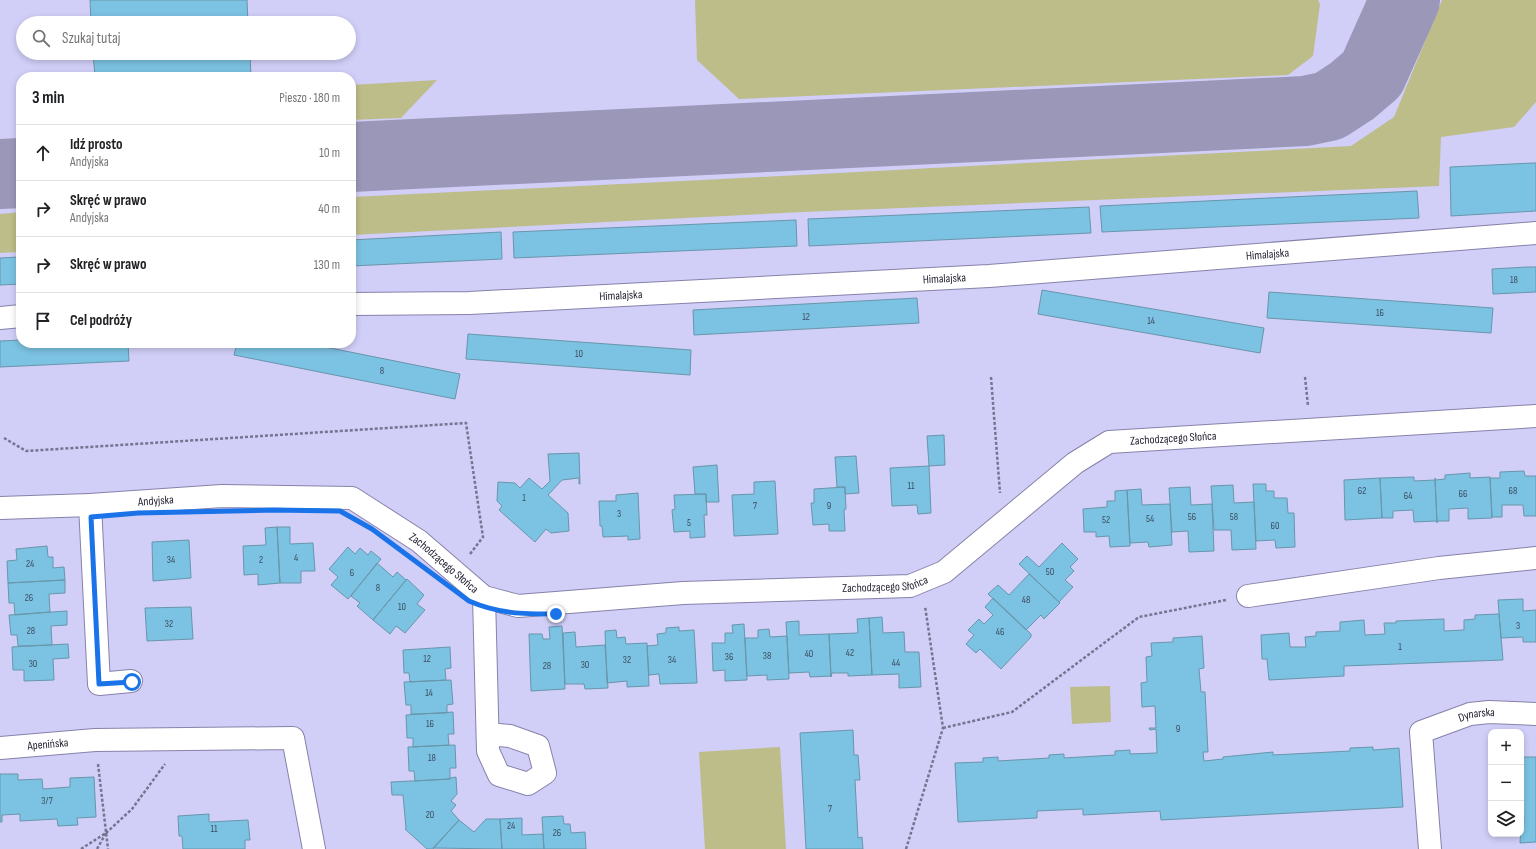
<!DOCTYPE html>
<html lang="pl">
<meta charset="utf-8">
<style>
:root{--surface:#fff;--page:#f2f2f2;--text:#202124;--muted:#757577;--line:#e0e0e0}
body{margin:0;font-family:"Sofia Sans Condensed",sans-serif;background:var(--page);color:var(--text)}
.controls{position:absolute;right:12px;bottom:12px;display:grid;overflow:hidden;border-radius:8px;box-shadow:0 2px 6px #0003}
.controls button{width:36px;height:36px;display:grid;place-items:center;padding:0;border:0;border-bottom:1px solid var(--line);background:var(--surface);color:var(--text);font:20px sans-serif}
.stop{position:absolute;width:12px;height:12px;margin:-9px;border:3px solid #1a73e8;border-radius:50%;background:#fff}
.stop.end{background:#1a73e8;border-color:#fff;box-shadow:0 1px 4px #0008}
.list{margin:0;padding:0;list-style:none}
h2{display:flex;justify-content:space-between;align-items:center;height:52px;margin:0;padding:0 16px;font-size:17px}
h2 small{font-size:13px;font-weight:400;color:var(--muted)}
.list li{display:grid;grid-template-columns:26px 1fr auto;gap:12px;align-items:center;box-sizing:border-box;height:56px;padding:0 16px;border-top:1px solid var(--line)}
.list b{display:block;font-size:15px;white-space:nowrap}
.list p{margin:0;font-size:13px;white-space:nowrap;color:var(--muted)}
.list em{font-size:13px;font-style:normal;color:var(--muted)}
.icon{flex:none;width:22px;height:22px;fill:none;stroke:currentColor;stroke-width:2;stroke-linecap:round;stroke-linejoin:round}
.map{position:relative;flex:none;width:1536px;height:849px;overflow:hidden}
.search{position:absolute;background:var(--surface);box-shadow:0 2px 6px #0003;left:16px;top:16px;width:340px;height:44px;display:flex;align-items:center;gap:10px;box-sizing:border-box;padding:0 14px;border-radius:22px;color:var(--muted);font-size:15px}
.panel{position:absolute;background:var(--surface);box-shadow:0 2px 6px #0003;left:16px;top:72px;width:340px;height:276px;border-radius:16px}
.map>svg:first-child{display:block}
.green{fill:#bdbd89}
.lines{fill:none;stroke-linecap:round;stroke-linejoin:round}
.taxiway{stroke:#9a97b8;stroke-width:70}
.building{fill:#7cc2e2;stroke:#6896ab}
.street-casing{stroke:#8682a9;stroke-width:24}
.path{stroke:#777491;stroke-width:2.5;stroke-dasharray:3 2;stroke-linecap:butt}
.street{stroke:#fff;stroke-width:22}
.route{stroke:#1a73e8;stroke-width:5}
.labels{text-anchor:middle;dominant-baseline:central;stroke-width:3.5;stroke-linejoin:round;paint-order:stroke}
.number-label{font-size:10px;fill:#3c4c60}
.street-label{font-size:12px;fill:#262434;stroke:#dedcff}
</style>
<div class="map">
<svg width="1536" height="849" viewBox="0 0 1536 849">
<rect width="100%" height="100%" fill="#d1cef8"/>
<path class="green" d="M695 0H1318L1320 4 1313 56 1288 75 739 99 697 60Z
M1442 0H1536V102L1514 127 1441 137 1439 186 803 212 351 235V197L703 180 1351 146 1394 117Z
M437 80 401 118 351 120V85Z
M21 212V252L0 253V214Z
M1110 686 1111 722 1072 724 1070 687Z
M780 747 786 849H705L699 752Z"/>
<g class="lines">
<path class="taxiway" d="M351 157 1305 111 1329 106 1352 91 1372 74 1405 0
M0 174 21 173"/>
</g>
<path class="building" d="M90 0H247L248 23H91Z
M93 53H250L251 77H95Z
M1533 163H1536V211L1451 216 1450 167Z
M1417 191 1419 218 1102 232 1100 206Z
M1089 207 1091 233 809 246 808 219Z
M796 220 797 246 514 258 513 232Z
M501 232 502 259 351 266V240Z
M18 257H21V284L0 285V258Z
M1527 267H1536V292L1493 294 1492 269Z
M1042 290 1264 328 1260 353 1038 314Z
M1269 292 1493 308 1491 333 1267 318Z
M917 298 919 323 694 335 693 310Z
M468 334 691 350 690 375 466 359Z
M21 340V343H128L129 361 0 367V341Z
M237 343H305L460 374 455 399 234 355Z
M944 435 945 465 929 466 927 436Z
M579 453 580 484H579V478L562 480 548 495 568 513 569 531 551 533 546 529 535 542 499 510 502 506 497 501 498 482 515 483 520 488 529 478 542 489 550 481 548 454Z
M856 456 859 493 845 494V487H837L835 457Z
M717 465 719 502H706V494H695L693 467Z
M929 466 931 513 918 514 917 505 892 506 890 468Z
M1524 471 1525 476H1536V516H1524L1523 505H1502V517H1492L1490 478H1500V472Z
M1470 473V478L1490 477 1492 518 1468 519V508L1449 509V521H1438L1437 523 1435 478 1436 480 1445 479V475Z
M1414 477V481L1435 480 1437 521 1414 522 1413 510 1393 511V518H1382L1380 478Z
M1380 478 1382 518 1345 520 1344 480Z
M775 481 778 534 734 536 732 495 754 494V482Z
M1253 484H1266V491H1274V498H1287L1288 513H1294L1295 547 1276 548 1275 540 1256 541Z
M1233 485 1234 503 1254 502 1256 549 1232 550 1231 530H1214L1211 486Z
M845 487 846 509 844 510 845 531H829V524L813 525 811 503H814V489Z
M1190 487 1191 505 1212 504 1214 551 1189 552 1188 531 1172 532 1169 488Z
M1141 489 1142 505 1170 504 1172 545 1149 547 1148 542 1130 543 1127 490Z
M1127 490 1130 546 1110 547 1109 536 1096 537V532H1084L1083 509 1107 507V501H1115V491Z
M638 493 640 539 628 540V536L603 537 602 526H600L599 501H616V495Z
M706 494 707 515H704L705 537 690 538V531L674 532 672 510 675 509 674 495Z
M277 527H290V544L313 543 315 571H301V583H280Z
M277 527 280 583 258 585V574L244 575 243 546 266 545 265 528Z
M189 540 191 578 153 581 152 542Z
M1062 543 1078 559 1070 567 1074 571 1065 580 1073 587 1059 602 1019 564 1027 556 1039 567Z
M47 546 48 557H53V568L64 567 65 580 8 583 7 561 17 560 16 549Z
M348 547 355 554 360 548 368 555 371 551 381 559 348 599 331 585 338 577 329 569Z
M377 563 393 577 397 572 406 580 373 620 357 606 360 603 351 596Z
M1029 574 1060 603 1044 619 1041 615 1026 630 988 594 998 585 1009 595Z
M407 579 424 595 417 604 425 610 405 633 396 626 390 634 373 620Z
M65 580V593L49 594 50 612 15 615 14 603H9L8 583Z
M993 598 1031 634V637L1001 669 980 649 976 653 966 644 974 635 968 630 979 619 984 624 993 615 985 607Z
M1523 599V611L1536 610V642H1523V637L1501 638 1498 600Z
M191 607 193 639 147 641 145 608Z
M67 611V625L51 626 52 645 18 646 17 635H11L9 615Z
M1499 614 1503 660 1344 666V676L1269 680 1267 659H1262L1261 635 1289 633 1290 647H1306L1305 637 1316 636V632L1340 631V622L1364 620 1365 635 1385 634 1384 623H1396V621L1444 619V631L1464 630V620L1475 619V615Z
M882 617 883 633 904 632 905 652H919L921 687 899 688V674L872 675 869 618Z
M869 618 872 675 848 676V673H832L831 677 829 634 858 633 857 619Z
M799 621V635L829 634 831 676 810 677 809 672 789 673 786 622Z
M744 624 747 680 725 681V670L713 671 712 643H725V633H733L732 625Z
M562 626 565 689 531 691 529 634H542L543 639H550L549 627Z
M679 627V631L694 630 697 683 660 684 659 674 649 675 647 646 658 645 657 634 666 633V628Z
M769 629 770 637 787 636 789 679 767 680V675L747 676 745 638H758V630Z
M616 630 617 638 625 637 626 644 647 643 649 686 627 687V681L607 683 605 631Z
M575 632 576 647 605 645 608 688 585 689 584 684H565L563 633Z
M1202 636 1204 668 1199 669 1201 692H1205L1208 752H1203L1204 761 1223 759V757L1273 752V755L1350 751V748L1373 747V750L1399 748 1403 807 1161 820 1160 811 1083 815V809L1037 811V818L958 822 955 763 983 762V758L998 757V761L1049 758V755L1064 754V758L1115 755V751L1130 750V754L1157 753 1156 729 1150 730 1149 728H1156L1155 706 1142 707 1141 683 1147 682 1146 657 1152 656 1151 643 1173 642V638Z
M68 644 69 658 53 659 54 680 24 681V670H13L12 647Z
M450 647 451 668 445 669 446 680 410 682 409 673H404L403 650Z
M451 680 453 704 447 705V713L411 714V705H406L404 682Z
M453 712 454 734H448L449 745 413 747V738H407L406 715Z
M853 730 854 755H858L860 780H855L858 838 862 837 863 849H806L800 733Z
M455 745 456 768H450V779L415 781 414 771H409L408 747Z
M1521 757H1536V842L1520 843 1521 823H1524Z
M0 774H18V780L42 779 43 789 70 787V778L94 777 96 817 77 818 78 825 58 826 57 819 20 821V814L2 815V822H0Z
M456 777 457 794 451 801 456 805 451 811 459 820 433 849H427L405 829 406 828 403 795H392L391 782 450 779V778Z
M209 814V822L248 820 250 840H245V849H183L182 836H179L178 816Z
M563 816 564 824H570L571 833 585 832 586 849H544L542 817Z
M522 818V835L543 834 544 849H502L500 819Z
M486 819H500L502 849 433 848 459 820 474 832Z"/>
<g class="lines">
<g class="street-casing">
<g id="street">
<path id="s1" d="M351 304 469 303 989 276 1536 233"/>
<path d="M0 318 21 316"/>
<path d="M90 505 99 684 131 681"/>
<path id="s2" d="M0 508 90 505 222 496 352 498 419 541 484 597 518 606 683 593 910 586 944 572 1075 463 1109 442 1536 416"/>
<path d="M1248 596 1439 568 1536 558"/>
<path d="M484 597 488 751 499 775 528 784 545 773 538 746 510 736 488 734"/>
<path id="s3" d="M0 748 95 740 293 738 314 849"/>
<path id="s4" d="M1430 849 1421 732 1470 714 1489 712 1536 714"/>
</g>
</g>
<path class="path" d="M991 377 1000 493
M1305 377 1308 406
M4 438 26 451 466 423 483 537 470 554
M943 728 1012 712 1139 617 1226 600
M98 764 108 849
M106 833 132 809 165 764
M81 849 106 833 97 849
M906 849 943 728 925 606"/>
<use href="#street" class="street"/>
</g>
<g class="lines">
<path class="route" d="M132 682 99 684 91 517 138 513 274 510 340 511 372 529 469 601C499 614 523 614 556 614"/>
</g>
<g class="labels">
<g class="number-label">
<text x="1514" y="280">18</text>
<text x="1380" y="313">16</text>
<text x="806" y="317">12</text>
<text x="1151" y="321">14</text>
<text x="579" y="354">10</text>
<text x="382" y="371">8</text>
<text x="911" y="486">11</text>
<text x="1362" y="491">62</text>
<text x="1513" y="491">68</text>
<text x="1463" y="494">66</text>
<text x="1408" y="496">64</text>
<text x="524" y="498">1</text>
<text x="755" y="506">7</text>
<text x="829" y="506">9</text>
<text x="619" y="514">3</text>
<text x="1192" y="517">56</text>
<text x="1234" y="517">58</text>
<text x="1150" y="519">54</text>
<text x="1106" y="520">52</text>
<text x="689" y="523">5</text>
<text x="1275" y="526">60</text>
<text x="296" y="558">4</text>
<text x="171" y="560">34</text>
<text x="261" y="560">2</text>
<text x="30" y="564">24</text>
<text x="1050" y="572">50</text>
<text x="352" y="573">6</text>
<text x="378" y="588">8</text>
<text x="29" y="598">26</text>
<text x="1026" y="600">48</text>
<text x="402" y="607">10</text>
<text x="169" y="624">32</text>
<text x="1518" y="626">3</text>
<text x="31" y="631">28</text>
<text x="1000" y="632">46</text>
<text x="1400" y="647">1</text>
<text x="850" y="653">42</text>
<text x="809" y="654">40</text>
<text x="767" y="656">38</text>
<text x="729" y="657">36</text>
<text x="427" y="659">12</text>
<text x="627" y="660">32</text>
<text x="672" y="660">34</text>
<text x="896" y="663">44</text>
<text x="33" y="664">30</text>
<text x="585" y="665">30</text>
<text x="547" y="666">28</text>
<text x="429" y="693">14</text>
<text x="430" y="724">16</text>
<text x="1178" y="729">9</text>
<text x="432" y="758">18</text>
<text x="47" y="801">3/7</text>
<text x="830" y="809">7</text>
<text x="430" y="815">20</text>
<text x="511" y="826">24</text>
<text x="214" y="829">11</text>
<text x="557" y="833">26</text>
</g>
<g class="street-label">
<text stroke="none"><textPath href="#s1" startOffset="918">Himalajska</textPath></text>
<text stroke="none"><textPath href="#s1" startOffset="594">Himalajska</textPath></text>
<text stroke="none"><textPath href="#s1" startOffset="270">Himalajska</textPath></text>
<text stroke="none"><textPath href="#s2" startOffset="1257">Zachodzącego Słońca</textPath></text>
<text stroke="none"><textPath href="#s2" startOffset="156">Andyjska</textPath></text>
<text stroke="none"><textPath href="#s2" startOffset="465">Zachodzącego Słońca</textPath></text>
<text stroke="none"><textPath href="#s2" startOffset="921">Zachodzącego Słońca</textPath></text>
<text stroke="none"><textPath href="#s4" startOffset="176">Dynarska</textPath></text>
<text stroke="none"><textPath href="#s3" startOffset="48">Apenińska</textPath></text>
</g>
</g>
</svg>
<div class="controls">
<button>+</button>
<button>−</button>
<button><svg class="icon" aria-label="layers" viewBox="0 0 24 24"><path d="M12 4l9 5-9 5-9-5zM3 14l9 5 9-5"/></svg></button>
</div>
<div class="stop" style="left:132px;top:682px"></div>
<div class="stop end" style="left:556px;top:614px"></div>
<div class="search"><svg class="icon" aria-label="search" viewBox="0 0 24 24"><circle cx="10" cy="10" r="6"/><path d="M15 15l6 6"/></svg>Szukaj tutaj</div>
<section class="panel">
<h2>3 min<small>Pieszo · 180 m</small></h2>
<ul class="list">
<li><svg class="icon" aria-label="ahead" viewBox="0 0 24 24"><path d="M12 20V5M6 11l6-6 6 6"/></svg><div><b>Idź prosto</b><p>Andyjska</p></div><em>10 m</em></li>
<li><svg class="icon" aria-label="right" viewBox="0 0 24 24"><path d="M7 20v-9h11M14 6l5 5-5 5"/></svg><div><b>Skręć w prawo</b><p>Andyjska</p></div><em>40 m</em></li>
<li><svg class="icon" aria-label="right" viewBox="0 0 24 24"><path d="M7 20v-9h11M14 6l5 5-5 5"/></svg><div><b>Skręć w prawo</b></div><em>130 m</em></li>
<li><svg class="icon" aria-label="arrive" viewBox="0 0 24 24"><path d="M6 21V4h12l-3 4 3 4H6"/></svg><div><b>Cel podróży</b></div></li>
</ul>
</section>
</div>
